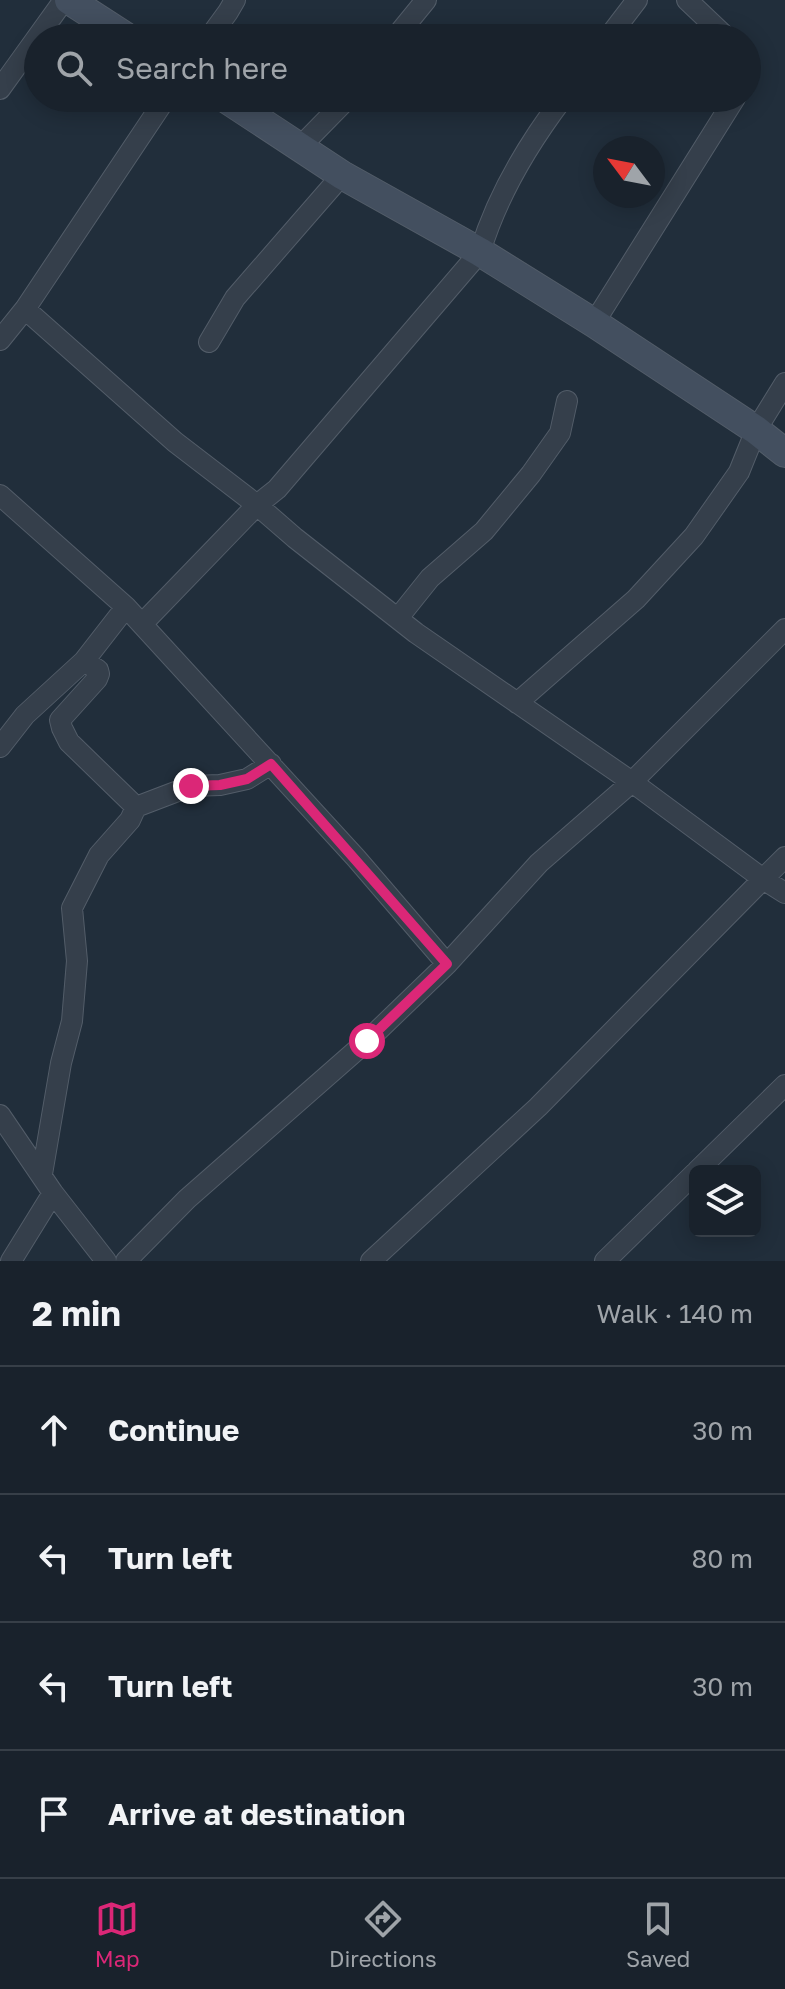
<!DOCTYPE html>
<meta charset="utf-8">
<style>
:root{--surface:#19222c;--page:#262f38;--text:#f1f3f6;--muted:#9fa4a9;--line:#373f48;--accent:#db2777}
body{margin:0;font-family:"Golos Text",sans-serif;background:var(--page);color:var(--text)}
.controls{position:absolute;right:24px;bottom:24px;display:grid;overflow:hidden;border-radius:12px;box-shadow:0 4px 20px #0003}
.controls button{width:72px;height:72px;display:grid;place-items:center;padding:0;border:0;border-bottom:2px solid var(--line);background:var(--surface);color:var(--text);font:40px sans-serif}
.compass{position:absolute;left:593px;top:136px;width:72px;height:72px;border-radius:50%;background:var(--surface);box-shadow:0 4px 20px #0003;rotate:302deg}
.stop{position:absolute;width:24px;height:24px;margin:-18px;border:6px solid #db2777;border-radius:50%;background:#fff}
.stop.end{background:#db2777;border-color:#fff;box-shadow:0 2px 8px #0008}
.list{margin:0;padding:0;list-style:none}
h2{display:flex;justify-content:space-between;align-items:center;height:104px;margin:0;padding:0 32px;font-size:34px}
h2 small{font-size:26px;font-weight:400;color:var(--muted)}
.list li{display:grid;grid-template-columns:52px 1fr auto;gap:24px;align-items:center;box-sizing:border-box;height:128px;padding:0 32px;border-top:2px solid var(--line)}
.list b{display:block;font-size:30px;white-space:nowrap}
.list em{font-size:26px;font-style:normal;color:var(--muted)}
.icon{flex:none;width:44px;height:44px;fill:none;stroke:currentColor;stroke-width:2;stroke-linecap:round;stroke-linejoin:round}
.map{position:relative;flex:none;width:785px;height:1261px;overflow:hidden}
.search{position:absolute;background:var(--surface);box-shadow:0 4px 20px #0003;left:24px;right:24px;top:24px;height:88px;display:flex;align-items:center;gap:20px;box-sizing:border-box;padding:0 28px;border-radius:44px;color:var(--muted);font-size:30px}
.sheet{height:616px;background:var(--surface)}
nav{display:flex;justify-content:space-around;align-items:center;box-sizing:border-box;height:112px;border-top:2px solid var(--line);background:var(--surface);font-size:22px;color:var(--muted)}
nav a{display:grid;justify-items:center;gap:4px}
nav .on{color:var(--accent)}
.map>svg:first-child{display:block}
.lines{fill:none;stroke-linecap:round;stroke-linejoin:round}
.street-casing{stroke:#535d69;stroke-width:22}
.secondary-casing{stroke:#535d69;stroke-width:30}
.street{stroke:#353f4b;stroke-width:20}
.secondary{stroke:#434f5f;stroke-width:28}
.route{stroke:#db2777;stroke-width:10}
</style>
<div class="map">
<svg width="785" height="1261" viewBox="0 0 785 1261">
<rect width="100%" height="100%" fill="#212e3b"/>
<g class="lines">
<g class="street-casing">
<path id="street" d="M687 0 727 38
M209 38 228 12 235 0
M395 38 426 0
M608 38 637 0
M747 61 749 64 747 78
M0 89 64 0
M300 147 348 98
M25 309 175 442 257 505 295 538 416 633 632 782 763 879 785 857
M594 323 735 98
M0 340 25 309 166 98
M209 342 235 298 342 175
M0 495 126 607 356 858 447 964
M398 618 430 578 484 531 531 474 560 433 567 401
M142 624 257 505 277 489 480 252C497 196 528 144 563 98
M517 703 636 599 694 536 739 472 756 430 785 383
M0 747 25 715 84 661 126 607
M136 807 191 786 220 785 247 779 271 764
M0 1115 53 1193 106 1261
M697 1171 785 1085
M42 1174 61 1063 72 1021 77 961 72 908 99 855 130 820 136 807 69 742 62 728 60 720 97 679 99 674 98 670 84 661
M11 1261 53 1193
M126 1261 187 1199 367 1041 447 964 539 863 632 782 785 629
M371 1261 538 1107 763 879 785 893
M605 1261 695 1173"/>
</g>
<g class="secondary-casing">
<path id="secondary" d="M69 0 128 38
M225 98 342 175 480 252 594 323 756 430 785 453"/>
</g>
<use href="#street" class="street"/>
<use href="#secondary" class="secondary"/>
</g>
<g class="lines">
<path class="route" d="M191 786 220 785 247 779 271 764 447 964 367 1041"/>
</g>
</svg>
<div class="controls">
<button><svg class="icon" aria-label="layers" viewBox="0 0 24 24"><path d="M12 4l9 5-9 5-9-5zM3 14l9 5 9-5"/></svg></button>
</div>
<svg class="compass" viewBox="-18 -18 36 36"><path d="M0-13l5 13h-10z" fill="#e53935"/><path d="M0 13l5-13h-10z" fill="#9fa4a9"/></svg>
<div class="stop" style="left:367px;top:1041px"></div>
<div class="stop end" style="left:191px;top:786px"></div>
<div class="search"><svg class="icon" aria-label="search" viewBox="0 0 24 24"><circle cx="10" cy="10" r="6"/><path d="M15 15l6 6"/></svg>Search here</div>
</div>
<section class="sheet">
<h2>2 min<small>Walk · 140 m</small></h2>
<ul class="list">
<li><svg class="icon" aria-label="ahead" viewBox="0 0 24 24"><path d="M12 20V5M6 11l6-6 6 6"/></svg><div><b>Continue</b></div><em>30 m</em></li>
<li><svg class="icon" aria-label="left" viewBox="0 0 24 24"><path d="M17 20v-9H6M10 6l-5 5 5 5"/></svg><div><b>Turn left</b></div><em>80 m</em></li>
<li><svg class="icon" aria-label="left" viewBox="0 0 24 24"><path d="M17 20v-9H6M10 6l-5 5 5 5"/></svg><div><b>Turn left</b></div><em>30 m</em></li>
<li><svg class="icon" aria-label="arrive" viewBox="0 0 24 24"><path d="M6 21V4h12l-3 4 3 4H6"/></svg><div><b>Arrive at destination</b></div></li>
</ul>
</section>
<nav>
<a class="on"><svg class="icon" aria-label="map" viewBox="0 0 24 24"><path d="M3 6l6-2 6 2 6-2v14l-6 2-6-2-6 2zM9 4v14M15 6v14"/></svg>Map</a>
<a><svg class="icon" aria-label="directions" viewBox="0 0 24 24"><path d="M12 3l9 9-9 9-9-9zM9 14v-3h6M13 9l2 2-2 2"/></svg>Directions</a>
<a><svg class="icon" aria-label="saved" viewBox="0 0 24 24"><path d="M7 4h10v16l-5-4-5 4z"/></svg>Saved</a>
</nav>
